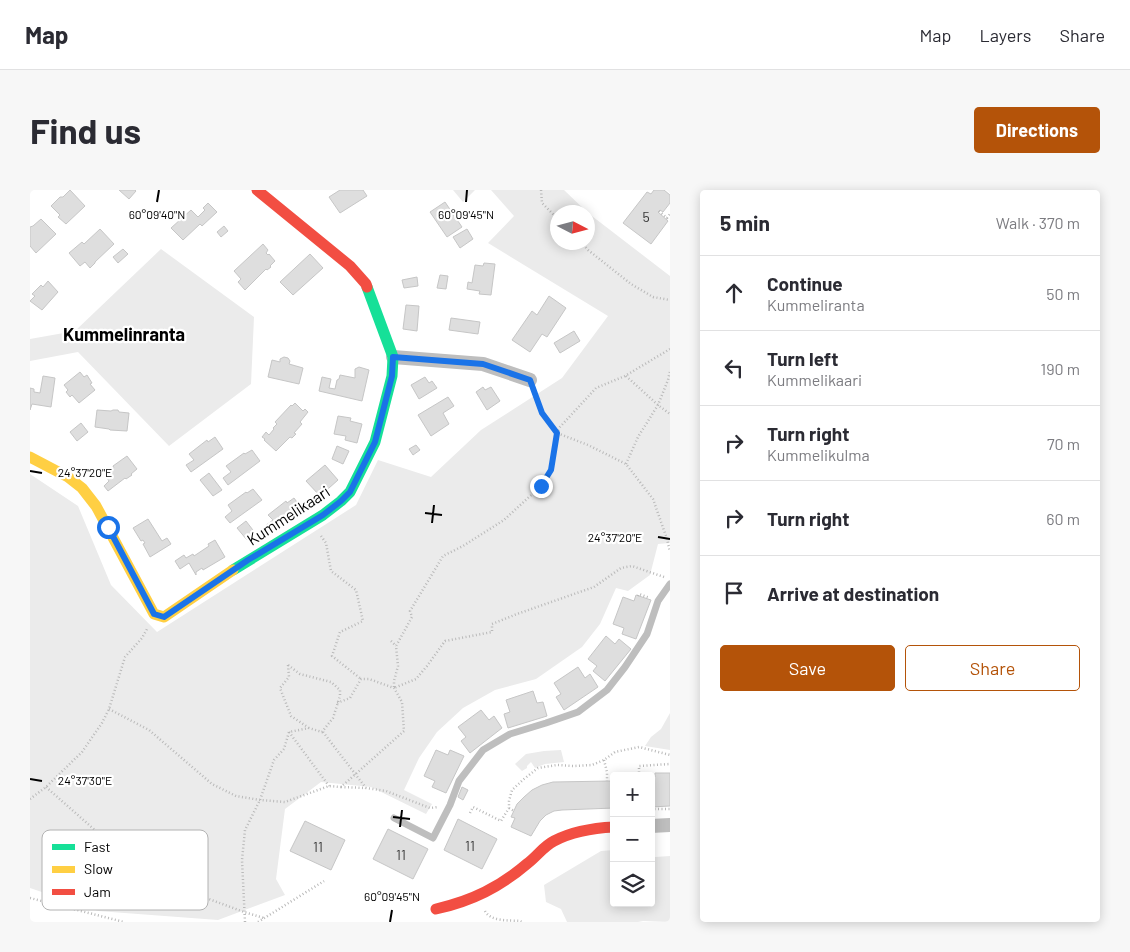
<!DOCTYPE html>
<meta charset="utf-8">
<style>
:root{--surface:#fff;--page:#f7f7f7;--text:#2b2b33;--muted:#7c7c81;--line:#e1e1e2;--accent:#b45309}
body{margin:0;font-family:Barlow,sans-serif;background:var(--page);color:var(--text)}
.controls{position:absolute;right:15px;bottom:15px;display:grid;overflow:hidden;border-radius:5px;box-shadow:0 2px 12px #0003}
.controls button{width:45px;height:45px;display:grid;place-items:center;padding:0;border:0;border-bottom:1px solid var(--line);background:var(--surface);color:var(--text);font:25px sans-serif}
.compass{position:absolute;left:520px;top:15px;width:45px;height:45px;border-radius:50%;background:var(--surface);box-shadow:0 2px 12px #0003;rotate:96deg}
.stop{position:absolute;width:15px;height:15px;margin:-11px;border:4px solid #1a73e8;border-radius:50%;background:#fff}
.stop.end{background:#1a73e8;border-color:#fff;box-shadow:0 1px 5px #0008}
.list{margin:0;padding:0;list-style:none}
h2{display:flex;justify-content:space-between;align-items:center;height:65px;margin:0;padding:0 20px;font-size:21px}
h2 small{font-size:16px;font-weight:400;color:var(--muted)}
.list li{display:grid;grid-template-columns:32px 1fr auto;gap:15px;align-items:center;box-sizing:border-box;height:75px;padding:0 20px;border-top:1px solid var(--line)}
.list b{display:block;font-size:19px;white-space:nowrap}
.list p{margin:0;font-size:16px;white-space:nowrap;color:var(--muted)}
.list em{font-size:16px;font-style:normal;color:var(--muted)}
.actions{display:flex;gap:10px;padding:15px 20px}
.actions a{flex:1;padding:11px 0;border:1px solid var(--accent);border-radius:5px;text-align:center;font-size:18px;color:var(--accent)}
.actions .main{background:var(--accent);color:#fff}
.icon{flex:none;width:28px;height:28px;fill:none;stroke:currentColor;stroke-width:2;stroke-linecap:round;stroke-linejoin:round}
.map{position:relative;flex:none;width:640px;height:732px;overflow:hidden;border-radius:5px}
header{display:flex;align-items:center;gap:30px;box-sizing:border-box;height:70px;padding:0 25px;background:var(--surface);border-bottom:1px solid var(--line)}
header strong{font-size:24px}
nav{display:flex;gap:28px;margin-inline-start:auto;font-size:18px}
.intro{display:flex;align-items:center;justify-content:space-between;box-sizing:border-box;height:120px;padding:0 30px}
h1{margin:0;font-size:35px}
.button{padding:12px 22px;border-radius:5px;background:var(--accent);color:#fff;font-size:18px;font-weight:700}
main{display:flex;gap:30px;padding:0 30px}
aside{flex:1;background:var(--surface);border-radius:5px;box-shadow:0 2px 12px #0003}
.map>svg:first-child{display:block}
.green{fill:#ebebeb}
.building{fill:#dedede;stroke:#c6c6c6}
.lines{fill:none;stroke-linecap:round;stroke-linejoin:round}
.path{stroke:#b9b9b9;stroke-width:2.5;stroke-dasharray:1 2.5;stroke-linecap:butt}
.lane{stroke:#bebebe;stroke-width:7}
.street{stroke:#bebebe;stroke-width:14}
.fast{stroke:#16e098;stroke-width:11}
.slow{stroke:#ffcf43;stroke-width:11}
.jam{stroke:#f24e42;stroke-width:11}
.route{stroke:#1a73e8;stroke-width:6}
.ticks{fill:none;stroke:#000;stroke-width:2}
.labels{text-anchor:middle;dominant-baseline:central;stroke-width:4.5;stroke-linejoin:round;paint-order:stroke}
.number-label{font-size:14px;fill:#383838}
.street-label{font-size:16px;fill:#000;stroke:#fff}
.neighbourhood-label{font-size:18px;font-weight:bold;fill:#000;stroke:#fff}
.key{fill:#fff;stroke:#b2b2b2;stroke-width:1}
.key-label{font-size:14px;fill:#000}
.ticks-label{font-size:12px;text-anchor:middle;fill:#000;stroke:#fff;stroke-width:4.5;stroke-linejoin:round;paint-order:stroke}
</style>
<header>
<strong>Map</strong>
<nav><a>Map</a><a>Layers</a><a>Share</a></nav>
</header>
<div class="intro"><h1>Find us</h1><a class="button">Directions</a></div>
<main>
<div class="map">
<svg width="640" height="732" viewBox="0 0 640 732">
<rect width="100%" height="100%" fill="#fff"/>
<path class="green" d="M423 0H445L433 12Z
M461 0H534L557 22H528V52H558V23L640 86V353L628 354 620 385 598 401 586 398 570 434 552 457 506 489 465 500 433 518 407 542 389 568 374 600 402 614 396 624 341 597 291 592 255 619 246 689 255 705 188 730 68 721 0 698V284L48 316 81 395 127 442 326 315 348 270 401 287 451 240 532 188 578 126 458 53 484 26Z
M131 59 224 127 221 194 139 256 48 162 0 171V149L45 141Z
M640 523V560L615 556 621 547 631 539Z
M531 560 534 572 515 574 505 578 501 572 497 576V578L492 581 485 574 496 564 514 561Z
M584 660V713H621V666L625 667 640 666V732L613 731 608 732H537L531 719 516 712 514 695 571 661Z"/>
<path class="building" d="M40 0 55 16 36 34 28 27 30 25 21 16 30 7H33Z
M89 0H105L106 1 99 9Z
M310 0H333L337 6 310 23 299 7Z
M624 0H634L640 5V13L633 22 630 20 628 22 638 31 621 54 593 33 617 2 621 4Z
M415 12 432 37 417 47 400 22Z
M178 13 187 22 172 36 170 34 153 50 141 38 161 20 168 27 175 20 173 18Z
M11 29 26 44 6 63 0 56V37L3 36Z
M194 36 198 41 191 47 187 42Z
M70 39 84 54 65 72V73L60 78 55 72 50 76 39 63 52 52 54 54Z
M437 39 443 49 430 58 423 47Z
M233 54 238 60 236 63 238 65 239 64 245 71 240 76 241 77 237 80 236 79 215 100 208 92 211 89 204 81Z
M93 59 98 64 88 73 83 67Z
M280 64 293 78 263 105 250 92Z
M454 73 465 74 461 105 449 104 450 101 437 99 438 92 442 93 445 75 453 76Z
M410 85 418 86 416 99 407 98Z
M387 87 388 96 374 98 372 90Z
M18 91 28 102 12 120 0 111 5 106 2 104 11 95 13 97Z
M519 106 536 118 517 147 512 144 500 162 482 150 502 121 507 125Z
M376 115 389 116 387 141 373 139Z
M421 128 450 132 448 144 419 140Z
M544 141 550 151 530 163 524 153Z
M254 167 258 168 260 171 259 174 273 178 269 194 238 187 242 170 250 172V169Z
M329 177 339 180 332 211 289 201 292 187 301 189 299 198 305 199 307 190 309 189 310 185 325 188V179Z
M50 182 54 187 57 185 62 193 60 194 65 200 49 213 42 205 40 207 36 202 38 200 34 195Z
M13 186 25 188 21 217 2 214 0 220V198L4 199V202L10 203Z
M395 187 399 193 402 191 407 198 389 209 381 195Z
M453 197 455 200 461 197 470 211 457 220 446 202Z
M418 207 424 216 413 223 419 234 401 246 388 225Z
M265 213 273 221 275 219 278 222 270 232 272 234 264 243 266 244 262 248 260 247 246 261 234 250 235 249 232 247 236 242 239 245 244 239 243 238 247 234 245 232 261 215 262 216Z
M67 220 81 221 83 220H88L89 222 99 223 97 241 80 240 79 239 65 237Z
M308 226 321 228 320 231 332 234 327 253 315 250 316 246 304 244Z
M51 233 58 242 47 251 40 242Z
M185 247 193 259 161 282 156 275 164 270 159 264 177 250 178 252Z
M386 255 390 260 383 265 379 259Z
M307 256 319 261 313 274 302 269Z
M222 260 230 271 198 295 193 288 201 282 196 276 214 263 215 264Z
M97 266 107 279 101 284 102 285 96 289 95 288 78 301 74 296 79 291 75 285 84 278 83 276Z
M295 275 308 290 290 306 276 291Z
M179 283 192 300 183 306 170 290Z
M223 299 232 310 200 333 195 327 202 321 198 315 216 302 217 303Z
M264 308 272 319 240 343 235 336 243 330 238 325 256 311 257 313Z
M118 329 132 351 137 348 141 354 120 367 113 354 115 353 113 350 111 351 103 338Z
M216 331 226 344 217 350 207 338Z
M185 350 195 367 173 380 172 378 166 382V385L159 373 150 379 145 371 154 365 156 368 163 364 164 366 179 356 178 354Z
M606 405 621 410 606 449 592 444 594 438 583 434 593 407 604 411Z
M576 446 585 454 589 449 601 459 575 491 563 481 567 476 558 469Z
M548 477 555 488 560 484 568 497 534 520 526 507 531 504 524 493Z
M503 501 507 513 513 512 517 526 478 538 474 524 480 522 476 510Z
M451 520 459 530 464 526 472 538 440 563 431 551 436 547 428 537Z
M406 560 418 565 420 560 434 566 416 603 402 597 405 591 394 586Z
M625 583H640V616L621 617V587H625Z
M581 591H584V618L532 620 524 621 516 625 510 631 501 646 481 637 485 628 481 627 487 614 494 607 502 600 512 595 523 592Z
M432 597 438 600 433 610 428 607Z
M428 629 467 649 452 679 414 660Z
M275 631 315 650 301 680 260 661Z
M358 639 398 659 383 689 343 669Z"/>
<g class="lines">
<path class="path" d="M511 0 512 13 528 29
M629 21 637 28 640 24
M551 52 558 60 601 94 623 107 640 110
M596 186 628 215 640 224
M504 201 512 223 527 243 558 255 596 274 623 309 637 349 640 362
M596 274 608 247 628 215 638 190 640 181
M291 346 296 353 301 381 326 400 333 431 310 442 302 466 331 489
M634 387 602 376 591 378 564 397 487 424 462 434V442L415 451 397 476 386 489 364 498V491L368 476 366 456 382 427 380 421 413 366 433 356 474 330 511 296 521 280 527 243 530 237 566 198 595 186 640 159
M608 406 609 404 620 408
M361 451 366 456
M258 475 259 487 250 498 261 526 279 538
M79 519 119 540 182 594 206 606 230 610 255 612 299 596 311 597 374 541 372 512 364 498 339 489H331L320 508 307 513
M259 542 299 596
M293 542 336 598
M574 570 577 582V591
M609 586V576L640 574
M16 597 83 656 118 678 168 705 214 722 234 728
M311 597 336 598 356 601 400 618 408 617
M0 609 16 597 52 562 72 533 79 519 95 467 112 448 117 439
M479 618 484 621
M621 619H640
M440 623 443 617 471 631 479 618V611L482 600 494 589 508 578 527 575 544 576 562 575 574 570 585 562 609 557 640 565
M0 708 94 732
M455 721C461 732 479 730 490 731L492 732
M215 732 212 670 215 640 230 610 244 570 254 559 259 542 279 538 292 542 303 528 310 506V500L301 492 270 484 258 475
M228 732 294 691"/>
<path class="lane" d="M364 628 403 648 420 615 429 591 453 560 480 544 516 533 548 522 577 500 595 477 617 444 628 411 640 394"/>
<path class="street" d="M363 167 453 174 500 190
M621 636 640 635"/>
<path class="fast" d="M203 380 293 325 311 311 320 302 345 252 362 186 363 167 337 97"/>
<path class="slow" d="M0 267 38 287 52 298 66 316 124 424 134 427 203 380"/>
<path class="jam" d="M227 0 320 76 336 94 337 97
M406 719C442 711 470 697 498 673 507 666 514 656 524 651 543 641 563 638 584 637"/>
</g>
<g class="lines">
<path class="route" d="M78 337 124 424 134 427 218 370 293 325 311 311 320 302 345 252 362 186 363 167 453 174 500 190 512 223 527 243 521 280 511 296"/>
</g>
<path class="ticks" d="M127 12 129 0M436 12 437 0M0 281 12 283M395 323 412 325M402 333 404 315M628 347 640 349M0 589 12 591M363 627 380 629M370 637 372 620M360 732 362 720"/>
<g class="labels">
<g class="number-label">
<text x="616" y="26">5</text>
<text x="440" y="655">11</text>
<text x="288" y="656">11</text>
<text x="371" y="664">11</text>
</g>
<g class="street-label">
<text transform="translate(258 325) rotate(-33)">Kummelikaari</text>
</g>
<g class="neighbourhood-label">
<text x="94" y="144">Kummelinranta</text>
</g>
</g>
<rect x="12" y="640" width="166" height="80" rx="8" class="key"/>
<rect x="22" y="654" width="23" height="6" fill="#16e098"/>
<rect x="22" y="676" width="23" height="7" fill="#ffcf43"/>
<rect x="22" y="699" width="23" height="6" fill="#f24e42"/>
<g class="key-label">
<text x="54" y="662">Fast</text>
<text x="54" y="684">Slow</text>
<text x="54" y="707">Jam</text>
</g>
<g class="ticks-label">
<text x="127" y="29">60°09'40"N</text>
<text x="436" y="29">60°09'45"N</text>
<text x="55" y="287">24°37'20"E</text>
<text x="585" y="352">24°37'20"E</text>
<text x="55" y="595">24°37'30"E</text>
<text x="362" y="711">60°09'45"N</text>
</g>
</svg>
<div class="controls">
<button>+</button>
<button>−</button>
<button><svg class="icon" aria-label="layers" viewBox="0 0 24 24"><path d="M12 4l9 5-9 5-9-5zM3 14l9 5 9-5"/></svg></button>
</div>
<svg class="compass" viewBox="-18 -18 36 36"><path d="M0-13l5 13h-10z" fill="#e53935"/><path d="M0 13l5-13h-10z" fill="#7c7c81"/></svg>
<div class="stop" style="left:78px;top:337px"></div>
<div class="stop end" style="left:511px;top:296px"></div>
</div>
<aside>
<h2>5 min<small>Walk · 370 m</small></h2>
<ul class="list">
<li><svg class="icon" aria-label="ahead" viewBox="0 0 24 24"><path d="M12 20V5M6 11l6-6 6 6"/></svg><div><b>Continue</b><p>Kummeliranta</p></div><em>50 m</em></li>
<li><svg class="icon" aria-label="left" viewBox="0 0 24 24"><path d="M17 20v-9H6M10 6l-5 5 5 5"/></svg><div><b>Turn left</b><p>Kummelikaari</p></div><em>190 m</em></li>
<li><svg class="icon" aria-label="right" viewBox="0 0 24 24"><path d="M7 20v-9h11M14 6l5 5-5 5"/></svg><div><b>Turn right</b><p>Kummelikulma</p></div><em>70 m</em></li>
<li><svg class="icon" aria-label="right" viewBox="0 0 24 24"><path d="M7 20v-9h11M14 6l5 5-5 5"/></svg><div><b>Turn right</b></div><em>60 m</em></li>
<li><svg class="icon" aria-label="arrive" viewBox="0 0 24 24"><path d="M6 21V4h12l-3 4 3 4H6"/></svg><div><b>Arrive at destination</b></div></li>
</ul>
<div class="actions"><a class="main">Save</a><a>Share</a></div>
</aside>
</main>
